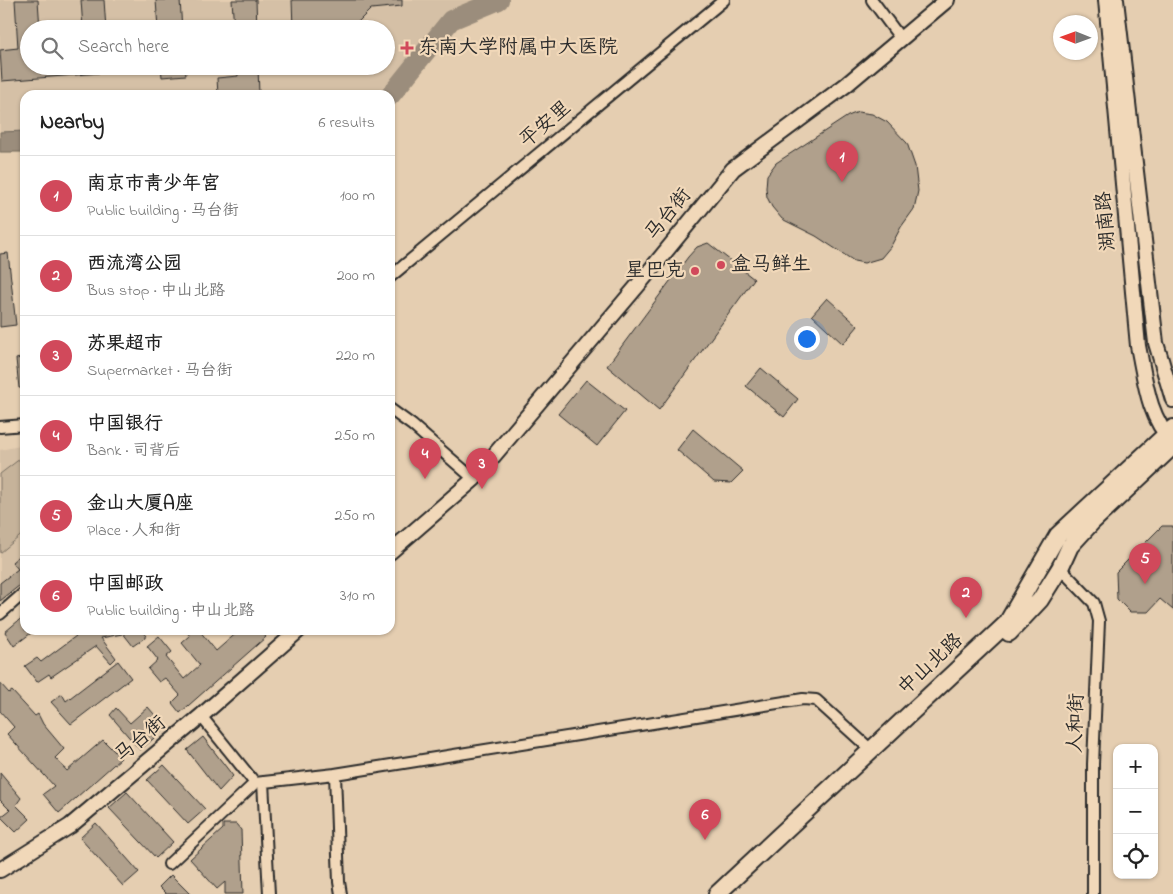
<!DOCTYPE html>
<meta charset="utf-8">
<style>
:root{--surface:#fff;--page:#f2f2f2;--text:#222;--muted:#767676;--line:#e0e0e0;--accent:#d1495b}
body{margin:0;font-family:"Indie Flower","LXGW WenKai TC",sans-serif;background:var(--page);color:var(--text)}
.controls{position:absolute;right:15px;bottom:15px;display:grid;overflow:hidden;border-radius:10px;box-shadow:0 1px 4px #0004}
.controls button{width:45px;height:45px;display:grid;place-items:center;padding:0;border:0;border-bottom:1px solid var(--line);background:var(--surface);color:var(--text);font:25px sans-serif}
.compass{position:absolute;left:1053px;top:15px;width:45px;height:45px;border-radius:50%;background:var(--surface);box-shadow:0 1px 4px #0004;rotate:271deg}
.you{position:absolute;left:806px;top:338px;width:18px;height:18px;margin:-12px;border:4px solid #fff;border-radius:50%;background:#1a73e8;box-shadow:0 0 0 8px #1a73e833}
.badge{display:grid;place-items:center;width:32px;height:32px;border-radius:50%;background:var(--accent);color:#fff;font-size:16px;font-weight:700}
.pin{position:absolute;translate:-50% -41px;filter:drop-shadow(0 1px 2px #0008)}
.pin::after{content:'';position:absolute;top:26px;width:18px;height:15px;background:inherit;clip-path:polygon(0 0,100% 0,50% 100%)}
.list{margin:0;padding:0;list-style:none}
h2{display:flex;justify-content:space-between;align-items:center;height:65px;margin:0;padding:0 20px;font-size:21px}
h2 small{font-size:16px;font-weight:400;color:var(--muted)}
.list li{display:grid;grid-template-columns:32px 1fr auto;gap:15px;align-items:center;box-sizing:border-box;height:80px;padding:0 20px;border-top:1px solid var(--line)}
.list b{display:block;font-size:19px;white-space:nowrap}
.list p{margin:0;font-size:16px;white-space:nowrap;color:var(--muted)}
.list em{font-size:16px;font-style:normal;color:var(--muted)}
.icon{flex:none;width:28px;height:28px;fill:none;stroke:currentColor;stroke-width:2;stroke-linecap:round;stroke-linejoin:round}
.map{position:relative;flex:none;width:1173px;height:894px;overflow:hidden}
.search{position:absolute;background:var(--surface);box-shadow:0 1px 4px #0004;left:20px;top:20px;width:375px;height:55px;display:flex;align-items:center;gap:12px;box-sizing:border-box;padding:0 18px;border-radius:28px;color:var(--muted);font-size:19px}
.panel{position:absolute;background:var(--surface);box-shadow:0 1px 4px #0004;left:20px;top:90px;width:375px;height:545px;border-radius:15px}
.map>svg:first-child{display:block}
.built{fill:#d5c0a6;fill-rule:evenodd}
.green{fill:#c6b39a;stroke:#786f62}
.water{fill:#9b8d7b;stroke:#6e665b}
.lines{fill:none;stroke-linecap:round;stroke-linejoin:round}
.river{stroke:#9b8d7b;stroke-width:20}
.building{fill:#b0a08c;stroke:#2b2b2b}
.street-casing{stroke:#2b2b2b;stroke-width:14}
.secondary-casing{stroke:#2b2b2b;stroke-width:18}
.primary-casing{stroke:#2b2b2b;stroke-width:20}
.street{stroke:#f1d8b9;stroke-width:10}
.secondary{stroke:#f1d8b9;stroke-width:14}
.primary{stroke:#f1d8b9;stroke-width:16}
.poi-dot{fill:#d1495b;stroke:#f1d8b9;stroke-width:2}
.labels{text-anchor:middle;dominant-baseline:central;stroke-width:4.5;stroke-linejoin:round;paint-order:stroke}
.poi-label{font-size:20px;fill:#2b2b2b;stroke:#f1d8b9;text-anchor:start}
.street-label{font-size:20px;fill:#2b2b2b;stroke:#f1d8b9}
</style>
<div class="map">
<svg width="1173" height="894" viewBox="0 0 1173 894">
<rect width="100%" height="100%" fill="#e5ceb1"/>
<filter id="ink" filterUnits="userSpaceOnUse"><feTurbulence type="fractalNoise" baseFrequency=".02" numOctaves="2"/><feDisplacementMap in="SourceGraphic" scale="10" xChannelSelector="R" yChannelSelector="G"/><feConvolveMatrix kernelMatrix="1 2 1 2 8 2 1 2 1" color-interpolation-filters="sRGB"/></filter>
<g filter="url(#ink)">
<path class="built" d="M0 0H501L451 20 390 96V95H25V132L0 133ZM29 29H386V66H29Z
M25 445V584L0 606V450Z"/>
<path class="green" d="M25 455V532L0 553V474Z"/>
<path class="water" d="M25 131V152H0V132Z"/>
<g class="lines">
<path class="river" d="M390 96 451 20 499 0"/>
</g>
<path class="building" d="M15 0H38L40 29H29V66H100V73L2 81 0 50 18 48Z
M81 0H104L106 29H83Z
M156 0H180L182 29H158Z
M232 0H256L257 29H234Z
M292 0H402V6L371 9 358 22 359 29H293Z
M161 66H185L186 75 162 77Z
M237 66H258L259 95H218L217 78 238 76Z
M858 112 872 114 887 122 907 143 915 166 918 191 914 209 901 227 891 246 881 258 864 263 854 261 816 236 782 219 772 207 767 197 766 188 767 175 776 163 848 116Z
M708 243 754 279 659 410 607 366 688 257 697 247Z
M8 253 16 325 0 327V254Z
M827 298 858 326 843 344 812 315Z
M25 357V388H19L16 359Z
M761 368 798 399 784 417 746 386Z
M586 380 625 411 597 446 558 414Z
M693 429 743 471 731 483 714 482 677 450Z
M1162 526H1173V610L1160 599 1148 612H1130L1117 599 1116 572Z
M25 551V581L0 601V583L18 569 12 562Z
M25 615V630H35L14 646 5 632Z
M84 630H142L147 636 133 646 122 632V634L101 638 116 658 111 663 96 646 51 677 49 674 37 682 25 666 37 658 41 662Z
M185 630H199L216 651 240 630H260L266 637 180 713 172 703 180 695 165 678 159 682 148 669 158 660 147 646 159 636 172 652 166 657 184 679 200 665 182 643 190 636Z
M118 661 131 678 71 724 51 702 62 694 66 701Z
M0 683 9 693 12 691 35 716 38 714 43 724 64 749 55 758 67 771 103 740 121 758 59 813 43 794 54 786 7 734 14 727 0 711Z
M148 707 166 728 140 750 110 715 116 708 130 723Z
M203 737 233 776 219 791 187 750Z
M164 765 205 809 188 824 147 780Z
M0 773 21 798 16 805 30 819 16 832 1 817 10 810 0 800Z
M127 792 173 842 156 858 109 808Z
M96 823 139 872 123 886 80 838Z
M223 824H236L241 830 243 894H225V882L217 889 190 859 223 829Z
M171 875 190 894H166L159 887Z"/>
<g class="lines">
<g class="street-casing">
<path id="street" d="M872 0 901 39
M390 277 724 0
M390 409 412 425 474 479
M0 427 25 425
M1060 568 1094 603 1099 621 1093 764V894
M0 614 25 592
M201 716 255 783 335 774
M263 782 269 894
M169 864 255 783
M341 894 339 882 335 774 803 699 816 700 871 750"/>
</g>
<g class="secondary-casing">
<path id="secondary" d="M1106 0 1138 346C1145 379 1148 417 1172 441
M1116 0 1156 343 1173 400
M390 552 474 479 639 284 733 169 846 85 947 0
M0 870 70 826 201 716 299 630"/>
</g>
<g class="primary-casing">
<path id="primary" d="M1009 633 1040 600 1060 568 1070 546 1091 523 1173 446
M717 894 1007 623 1058 535 1173 428"/>
</g>
<use href="#street" class="street"/>
<use href="#secondary" class="secondary"/>
<use href="#primary" class="primary"/>
</g>
</g>
<g class="poi-dot">
<path d="M404.5 40.5h5v5h5v5h-5v5h-5v-5h-5v-5h5z"/>
<circle cx="721" cy="265" r="5"/>
<circle cx="695" cy="271" r="5"/>
</g>
<g class="labels">
<g class="poi-label">
<text x="418" y="48">东南大学附属中大医院</text>
<text x="731" y="265">盒马鲜生</text>
<text x="685" y="271" text-anchor="end">星巴克</text>
</g>
<g class="street-label">
<text transform="translate(546 125) rotate(-40)">平安里</text>
<text transform="translate(669 215) rotate(-51)">马台街</text>
<text transform="translate(1107 221) rotate(-95)">湖南路</text>
<text transform="translate(931 665) rotate(-43)">中山北路</text>
<text transform="translate(1077 723) rotate(-88)">人和街</text>
<text transform="translate(141 740) rotate(-40)">马台街</text>
</g>
</g>
</svg>
<div class="controls">
<button>+</button>
<button>−</button>
<button><svg class="icon" aria-label="locate" viewBox="0 0 24 24"><circle cx="12" cy="12" r="6"/><path d="M12 2v4M12 18v4M2 12h4M18 12h4"/></svg></button>
</div>
<svg class="compass" viewBox="-18 -18 36 36"><path d="M0-13l5 13h-10z" fill="#e53935"/><path d="M0 13l5-13h-10z" fill="#767676"/></svg>
<div class="you"></div>
<div class="pin badge" style="left:842px;top:182px">1</div>
<div class="pin badge" style="left:966px;top:618px">2</div>
<div class="pin badge" style="left:482px;top:489px">3</div>
<div class="pin badge" style="left:425px;top:479px">4</div>
<div class="pin badge" style="left:1145px;top:584px">5</div>
<div class="pin badge" style="left:705px;top:840px">6</div>
<div class="search"><svg class="icon" aria-label="search" viewBox="0 0 24 24"><circle cx="10" cy="10" r="6"/><path d="M15 15l6 6"/></svg>Search here</div>
<section class="panel">
<h2>Nearby<small>6 results</small></h2>
<ul class="list">
<li><span class="badge">1</span><div><b>南京市青少年宫</b><p>Public building · 马台街</p></div><em>100 m</em></li>
<li><span class="badge">2</span><div><b>西流湾公园</b><p>Bus stop · 中山北路</p></div><em>200 m</em></li>
<li><span class="badge">3</span><div><b>苏果超市</b><p>Supermarket · 马台街</p></div><em>220 m</em></li>
<li><span class="badge">4</span><div><b>中国银行</b><p>Bank · 司背后</p></div><em>250 m</em></li>
<li><span class="badge">5</span><div><b>金山大厦A座</b><p>Place · 人和街</p></div><em>250 m</em></li>
<li><span class="badge">6</span><div><b>中国邮政</b><p>Public building · 中山北路</p></div><em>310 m</em></li>
</ul>
</section>
</div>
